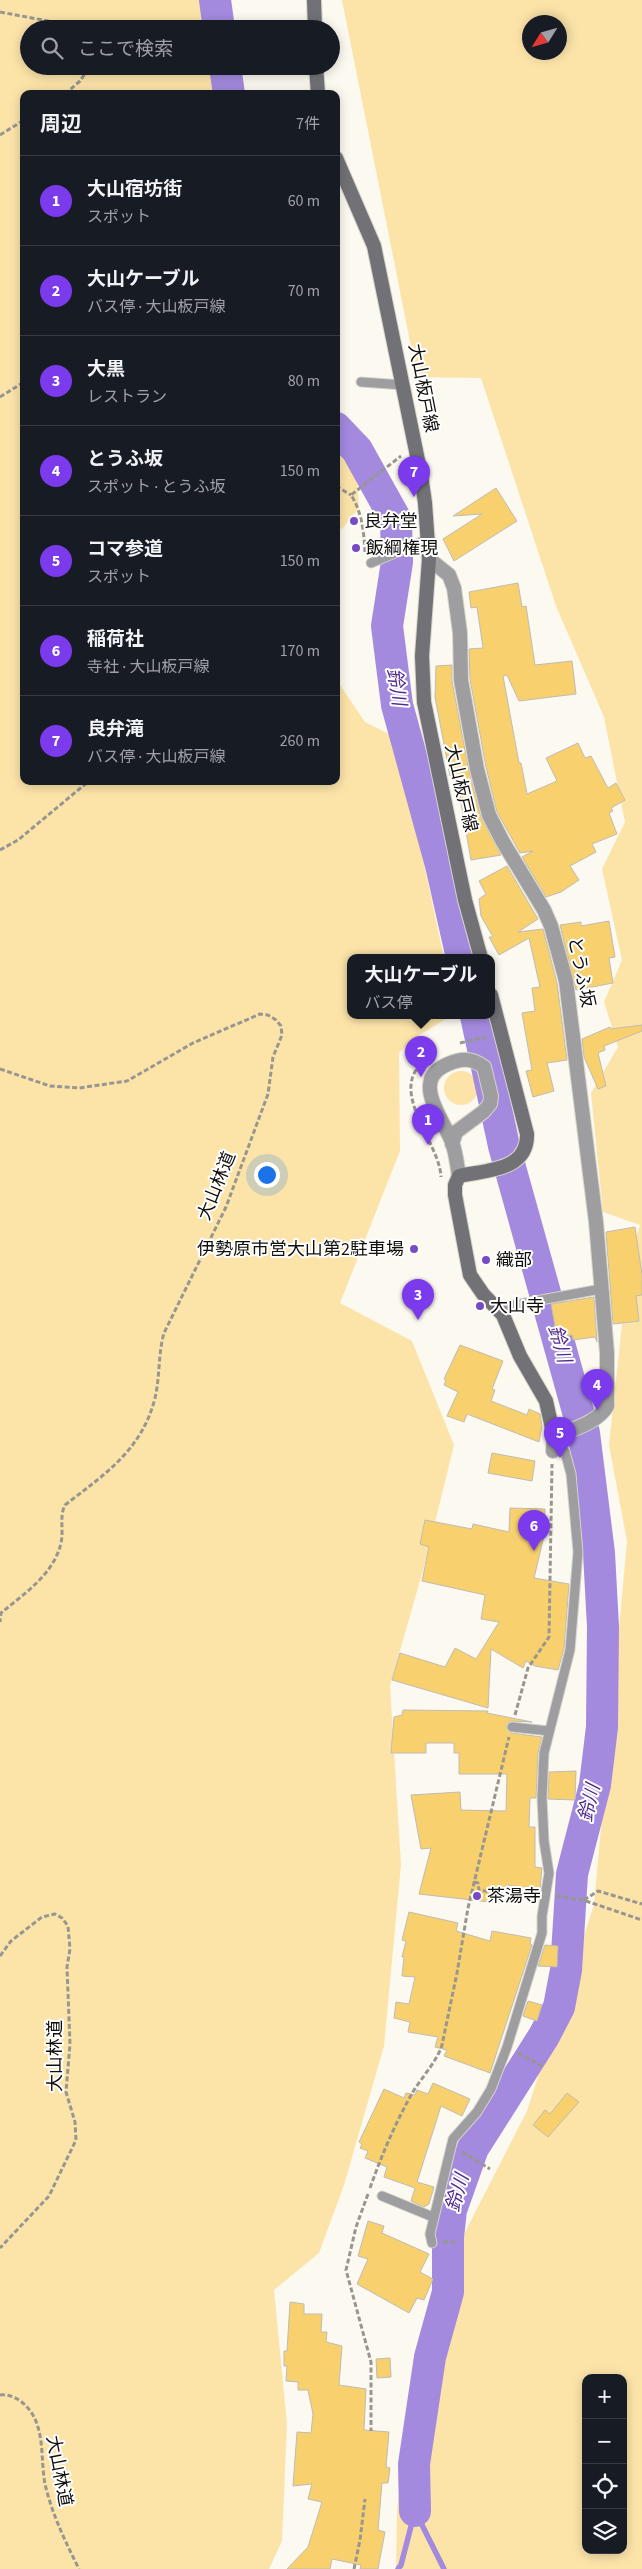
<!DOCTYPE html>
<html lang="ja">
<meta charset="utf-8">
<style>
:root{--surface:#171b24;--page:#242831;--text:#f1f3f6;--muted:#9ea1a6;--line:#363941;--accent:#7c3aed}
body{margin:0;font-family:"Source Sans 3","Noto Sans JP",sans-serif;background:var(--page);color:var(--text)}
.controls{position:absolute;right:15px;bottom:15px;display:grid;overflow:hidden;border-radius:10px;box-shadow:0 2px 12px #0003}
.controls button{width:45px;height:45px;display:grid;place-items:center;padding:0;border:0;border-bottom:1px solid var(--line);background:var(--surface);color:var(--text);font:25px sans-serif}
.compass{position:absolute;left:522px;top:15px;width:45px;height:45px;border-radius:50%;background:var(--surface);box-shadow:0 2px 12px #0003;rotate:233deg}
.you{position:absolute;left:266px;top:1174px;width:18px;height:18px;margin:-12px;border:4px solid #fff;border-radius:50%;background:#1a73e8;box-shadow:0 0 0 8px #1a73e833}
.badge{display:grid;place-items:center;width:32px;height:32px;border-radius:50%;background:var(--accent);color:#fff;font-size:16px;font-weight:700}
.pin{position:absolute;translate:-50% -41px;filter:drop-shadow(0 1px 2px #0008)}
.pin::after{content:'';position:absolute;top:26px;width:18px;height:15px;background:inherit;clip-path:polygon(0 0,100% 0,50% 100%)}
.popup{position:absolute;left:347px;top:954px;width:148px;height:65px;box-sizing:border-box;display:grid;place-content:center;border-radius:10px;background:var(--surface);filter:drop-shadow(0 1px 4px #0005);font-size:16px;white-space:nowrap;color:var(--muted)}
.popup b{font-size:19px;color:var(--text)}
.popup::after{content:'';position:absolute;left:50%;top:100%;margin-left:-10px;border:10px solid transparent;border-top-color:var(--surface)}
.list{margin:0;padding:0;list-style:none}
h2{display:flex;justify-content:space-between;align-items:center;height:65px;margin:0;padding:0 20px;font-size:21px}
h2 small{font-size:16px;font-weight:400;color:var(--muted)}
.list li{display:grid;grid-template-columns:32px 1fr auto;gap:15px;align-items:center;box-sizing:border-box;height:90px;padding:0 20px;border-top:1px solid var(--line)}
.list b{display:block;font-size:19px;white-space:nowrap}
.list p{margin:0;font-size:16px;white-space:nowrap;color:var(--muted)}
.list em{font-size:16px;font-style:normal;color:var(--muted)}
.icon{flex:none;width:28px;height:28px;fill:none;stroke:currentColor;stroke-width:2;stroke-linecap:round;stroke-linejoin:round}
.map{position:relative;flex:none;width:642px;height:2569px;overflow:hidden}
.search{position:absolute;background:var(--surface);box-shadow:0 2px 12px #0003;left:20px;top:20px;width:320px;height:55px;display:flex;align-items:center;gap:12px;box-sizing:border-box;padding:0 18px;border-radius:28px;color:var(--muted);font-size:19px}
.panel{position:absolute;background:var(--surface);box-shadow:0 2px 12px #0003;left:20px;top:90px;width:320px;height:695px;border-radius:10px}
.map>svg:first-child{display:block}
.green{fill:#fce4a9;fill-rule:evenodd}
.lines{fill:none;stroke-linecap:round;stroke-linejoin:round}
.stream{stroke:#a38adf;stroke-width:5.5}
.river{stroke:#a38adf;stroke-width:32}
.building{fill:#f8d16e;stroke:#bfbcb4}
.service-casing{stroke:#d6d4cc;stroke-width:11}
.minor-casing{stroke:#d6d4cc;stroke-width:16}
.tertiary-casing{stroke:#d6d4cc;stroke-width:16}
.secondary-casing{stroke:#d6d4cc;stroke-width:16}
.path{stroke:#989690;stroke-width:3;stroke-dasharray:5 2.5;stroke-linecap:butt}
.service{stroke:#9e9da0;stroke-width:9}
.minor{stroke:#9e9da0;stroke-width:14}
.tertiary{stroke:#9e9da0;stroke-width:14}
.secondary{stroke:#727176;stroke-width:14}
.poi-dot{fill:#774bc3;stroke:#fff;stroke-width:2}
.labels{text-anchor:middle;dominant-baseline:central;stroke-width:4;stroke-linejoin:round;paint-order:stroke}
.street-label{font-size:18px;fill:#100f0c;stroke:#fff}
.poi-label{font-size:18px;fill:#100f0c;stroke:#fff;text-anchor:start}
.water-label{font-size:19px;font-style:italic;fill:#532c90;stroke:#fff}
</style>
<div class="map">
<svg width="642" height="2569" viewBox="0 0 642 2569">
<rect width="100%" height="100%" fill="#fcf9f0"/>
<path class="green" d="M0 0H224L226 29H29V66H228L232 94H24V781H336V679L365 722 397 738 444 958H351V1016H451L411 1040 399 1053 400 1151 340 1303 412 1341 454 1445 425 1563 390 1686 401 1865 384 2046 344 2185 319 2253 274 2290 287 2424 282 2541 269 2569H0Z
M342 0H642V2569H396L397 2509 418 2361 466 2230 527 2111 594 1905 627 1541 609 1445 629 1259 640 1225 603 1212 591 1093 618 1047 604 1002 622 960 602 869 625 822 604 717 556 606 481 378 417 377ZM530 22H560V52H530ZM586 2378H623V2550H586Z
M336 449 357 478 359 508 342 529 336 527Z
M444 1088a17 17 0 1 1 34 0a17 17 0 1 1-34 0Z"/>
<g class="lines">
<path class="stream" d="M415 2511 444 2569
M398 2569 401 2565 415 2511"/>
<path class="river" d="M215 0 219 29
M225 66 229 94
M336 428 357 450 396 520 397 562 387 626 397 705 441 865 462 958
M415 2511 414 2464 430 2357 448 2292V2237L451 2210 473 2148 544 2036 559 2007 566 1970 572 1874 595 1785 602 1727 603 1627 599 1553 584 1433 504 1146 476 1016"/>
</g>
<path class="building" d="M496 488 517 521 454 561 443 539 482 514 453 516Z
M518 583 522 607 526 606 535 665 572 661 576 694 519 701 507 675 503 676 519 763H521L527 794 557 781 546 758 578 743 585 758 591 756 608 788 616 783 625 800 611 808 613 811 609 813 617 834 592 844 596 852 570 866 579 880 561 892 546 897 522 857 533 851 520 853 497 812 486 767 470 679 469 649 483 648 477 607 471 608 469 592Z
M452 665V681L469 771 481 817 501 855 471 860 456 775 450 776 435 697 436 666Z
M507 866 538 919 518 932 543 929 557 983 567 1060 547 1063 554 1091 533 1097 526 1071 532 1070 522 1013 535 1011 532 988 540 987 529 938 499 955 489 937H493L481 916 479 899 486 894 479 881Z
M609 921 615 957 609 958 613 983 576 990 560 925 581 922V926Z
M642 1025V1031L604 1046 605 1050 598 1053 606 1086 598 1089 584 1057 582 1039 610 1027 611 1029Z
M635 1227 642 1275V1295L636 1296 639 1321 613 1324 606 1232Z
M594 1297 597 1342 595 1337 573 1340 572 1335 557 1337 551 1304Z
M460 1345 503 1361 492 1389 495 1390 491 1401 527 1415 529 1409 540 1414 542 1426 539 1442 467 1414 464 1422 447 1416 458 1392 444 1385 446 1380 444 1379Z
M492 1453 535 1461 532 1481 488 1473Z
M510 1508 545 1509 544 1536 534 1578 569 1584 564 1649 558 1670 535 1666 526 1661 523 1668 491 1649 488 1708 392 1680 400 1653 445 1667 455 1648 476 1659 499 1622 481 1619 485 1595 422 1581 429 1547 420 1544 425 1520 472 1529 473 1524 509 1532Z
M403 1710 488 1711 487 1713 532 1722 510 1721 506 1727 511 1733 542 1737 538 1753 536 1798H530L529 1827H535V1867L542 1868 540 1889 506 1885V1892L500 1891 498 1903 419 1894 431 1848 421 1849 411 1795 460 1792 461 1810 506 1811 507 1774H459V1753H454V1743H426V1753H391L394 1717 402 1715Z
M576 1771 575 1800 548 1799 549 1772Z
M409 1912 458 1923 456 1931 490 1941 492 1931 531 1938 530 1944 532 1945 490 2073 444 2056 447 2050 435 2047 438 2037 408 2032 410 2022 394 2018 396 2002 409 2004 415 1977 402 1976 404 1957H402L406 1941 402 1940Z
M545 1945 558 1946 557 1967 538 1966Z
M528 2001 542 2005 537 2021 523 2016Z
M433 2083 470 2099 462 2116 441 2106 417 2182 434 2187 429 2204 424 2207 411 2201 415 2188 384 2177 387 2167 365 2158 368 2151 360 2148 362 2144 359 2142 384 2089 404 2098 406 2093 415 2095 417 2090 428 2094Z
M567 2093 579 2102 548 2137 533 2125 545 2110 550 2114Z
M368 2221 384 2226 382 2233 429 2254 420 2272 433 2279 424 2300 417 2298 409 2313 357 2284 368 2259 358 2256Z
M290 2302 304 2304V2314H322L321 2332H327L326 2342 342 2346 339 2385 366 2389 364 2430 389 2432 386 2467 390 2468 388 2483H382L378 2530 385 2532 378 2569H360L361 2565 332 2559 330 2569H287L308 2547 322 2502 308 2499 312 2484 293 2486 297 2432 311 2433 313 2414 308 2390H298V2382L286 2381 287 2366H284V2351H287Z
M390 2358 391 2377 377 2378 376 2359Z"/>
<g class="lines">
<g class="service-casing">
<path id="service" d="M361 382 403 385
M371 563 428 539
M497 1308 601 1289
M512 1727 549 1731
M382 2196 433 2217
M432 2243 430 2234 453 2139 477 2112 491 2089 507 2047 542 1933V1916L549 1873 544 1841 542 1798 544 1753 570 1650 578 1552 571 1474 565 1452 554 1437"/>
</g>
<g class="minor-casing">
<path id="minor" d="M429 559 449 575 454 588 460 633 461 680 477 769 489 815 503 842 544 910 551 926 566 981 596 1222 607 1353V1406C599 1422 571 1430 554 1437L553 1451"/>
</g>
<g class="tertiary-casing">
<path id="tertiary" d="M452 1144 456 1132 483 1112 490 1104 491 1096 484 1067C472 1058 462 1058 448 1064 410 1080 442 1117 452 1142 456 1153 457 1165 459 1176"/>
</g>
<g class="secondary-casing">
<path id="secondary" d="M314 0 315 29
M316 66 318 94
M336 158 374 246 421 475 425 503 429 559 422 656 424 702 465 900 481 958
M491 995 527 1134C528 1171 486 1170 459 1176L455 1185V1195L470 1275 483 1294 503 1315 520 1356 546 1401 554 1437"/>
</g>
<path class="path" d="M0 12 59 23 70 29
M65 94 80 81 90 66
M0 135 24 120
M0 397 24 382
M336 486 351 495
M365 552C364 533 362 512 351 495L401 456
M0 850 18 840 89 781
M460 1043 486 1037
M421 1064C390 1094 440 1144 441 1177
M0 1069 50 1086 79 1088 127 1081 193 1043 260 1014 268 1015 276 1020 281 1026 282 1035 273 1057 268 1094 226 1207 164 1333C158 1354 160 1377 155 1398 142 1450 105 1474 65 1505 59 1517 64 1530 61 1543 54 1574 24 1594 1 1613L0 1622
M515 1715 528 1668 549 1637 552 1464
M474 1882 478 1883 479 1890 532 1899
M556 1896 583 1900 642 1920
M584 1900 598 1891 642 1904
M0 1956 11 1941 42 1917 55 1914 62 1918 68 1926 70 1949 67 1967 70 2044 66 2092 75 2122 76 2140 49 2196 0 2248
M518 2053 544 2067
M462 2152 490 2169
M370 2188C381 2157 394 2126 410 2097 419 2080 437 2062 442 2045L457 1973 468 1908 509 1737
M368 2194 356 2227 346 2270 371 2362V2431
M443 2242H455
M0 2395C15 2393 29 2406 35 2419 44 2439 41 2463 45 2484 52 2514 65 2541 79 2569
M354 2569 360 2540 365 2499"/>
<use href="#service" class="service"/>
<use href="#minor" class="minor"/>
<use href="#tertiary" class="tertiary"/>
<use href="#secondary" class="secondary"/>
</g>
<g class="poi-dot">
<circle cx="354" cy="521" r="5"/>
<circle cx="356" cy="548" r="5"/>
<circle cx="414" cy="1249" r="5"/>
<circle cx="486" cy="1260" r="5"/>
<circle cx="480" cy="1306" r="5"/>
<circle cx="477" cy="1896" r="5"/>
</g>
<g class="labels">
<g class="street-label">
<text transform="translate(423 388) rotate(79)">大山板戸線</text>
<text transform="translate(461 788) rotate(77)">大山板戸線</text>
<text transform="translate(581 972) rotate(78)">とうふ坂</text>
<text transform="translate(217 1186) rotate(-68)">大山林道</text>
<text transform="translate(55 2056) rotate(-90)">大山林道</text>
<text transform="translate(59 2471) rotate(79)">大山林道</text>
</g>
<g class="poi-label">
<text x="364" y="521">良弁堂</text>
<text x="366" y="548">飯綱権現</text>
<text x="404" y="1249" text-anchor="end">伊勢原市営大山第2駐車場</text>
<text x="496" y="1260">織部</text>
<text x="490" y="1306">大山寺</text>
<text x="487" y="1896">茶湯寺</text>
</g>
<g class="water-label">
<text transform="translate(396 687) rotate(81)">鈴川</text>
<text transform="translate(559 1344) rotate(74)">鈴川</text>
<text transform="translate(590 1803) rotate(-77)">鈴川</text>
<text transform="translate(458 2193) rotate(-74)">鈴川</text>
</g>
</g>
</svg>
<div class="controls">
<button>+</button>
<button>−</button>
<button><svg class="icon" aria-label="locate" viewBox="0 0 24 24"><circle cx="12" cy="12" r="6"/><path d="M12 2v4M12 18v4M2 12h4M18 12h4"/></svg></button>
<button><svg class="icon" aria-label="layers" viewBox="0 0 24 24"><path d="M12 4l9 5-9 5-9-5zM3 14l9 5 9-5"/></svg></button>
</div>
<svg class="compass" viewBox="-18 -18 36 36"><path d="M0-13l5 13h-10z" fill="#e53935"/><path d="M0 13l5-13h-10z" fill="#9ea1a6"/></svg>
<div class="you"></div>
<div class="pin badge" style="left:428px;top:1145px">1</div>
<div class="pin badge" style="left:421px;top:1077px">2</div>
<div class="popup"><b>大山ケーブル</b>バス停</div>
<div class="pin badge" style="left:418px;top:1320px">3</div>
<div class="pin badge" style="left:597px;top:1410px">4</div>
<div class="pin badge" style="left:560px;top:1458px">5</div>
<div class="pin badge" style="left:534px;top:1551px">6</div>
<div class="pin badge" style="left:414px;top:497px">7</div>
<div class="search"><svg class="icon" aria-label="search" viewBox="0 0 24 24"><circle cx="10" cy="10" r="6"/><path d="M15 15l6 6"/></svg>ここで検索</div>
<section class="panel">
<h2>周辺<small>7件</small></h2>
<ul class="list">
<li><span class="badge">1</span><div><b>大山宿坊街</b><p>スポット</p></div><em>60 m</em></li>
<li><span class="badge">2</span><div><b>大山ケーブル</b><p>バス停 · 大山板戸線</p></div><em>70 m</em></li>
<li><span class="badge">3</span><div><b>大黒</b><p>レストラン</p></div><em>80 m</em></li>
<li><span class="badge">4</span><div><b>とうふ坂</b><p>スポット · とうふ坂</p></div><em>150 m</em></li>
<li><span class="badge">5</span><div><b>コマ参道</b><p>スポット</p></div><em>150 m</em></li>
<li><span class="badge">6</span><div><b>稲荷社</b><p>寺社 · 大山板戸線</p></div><em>170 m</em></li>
<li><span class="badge">7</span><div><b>良弁滝</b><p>バス停 · 大山板戸線</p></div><em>260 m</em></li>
</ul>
</section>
</div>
